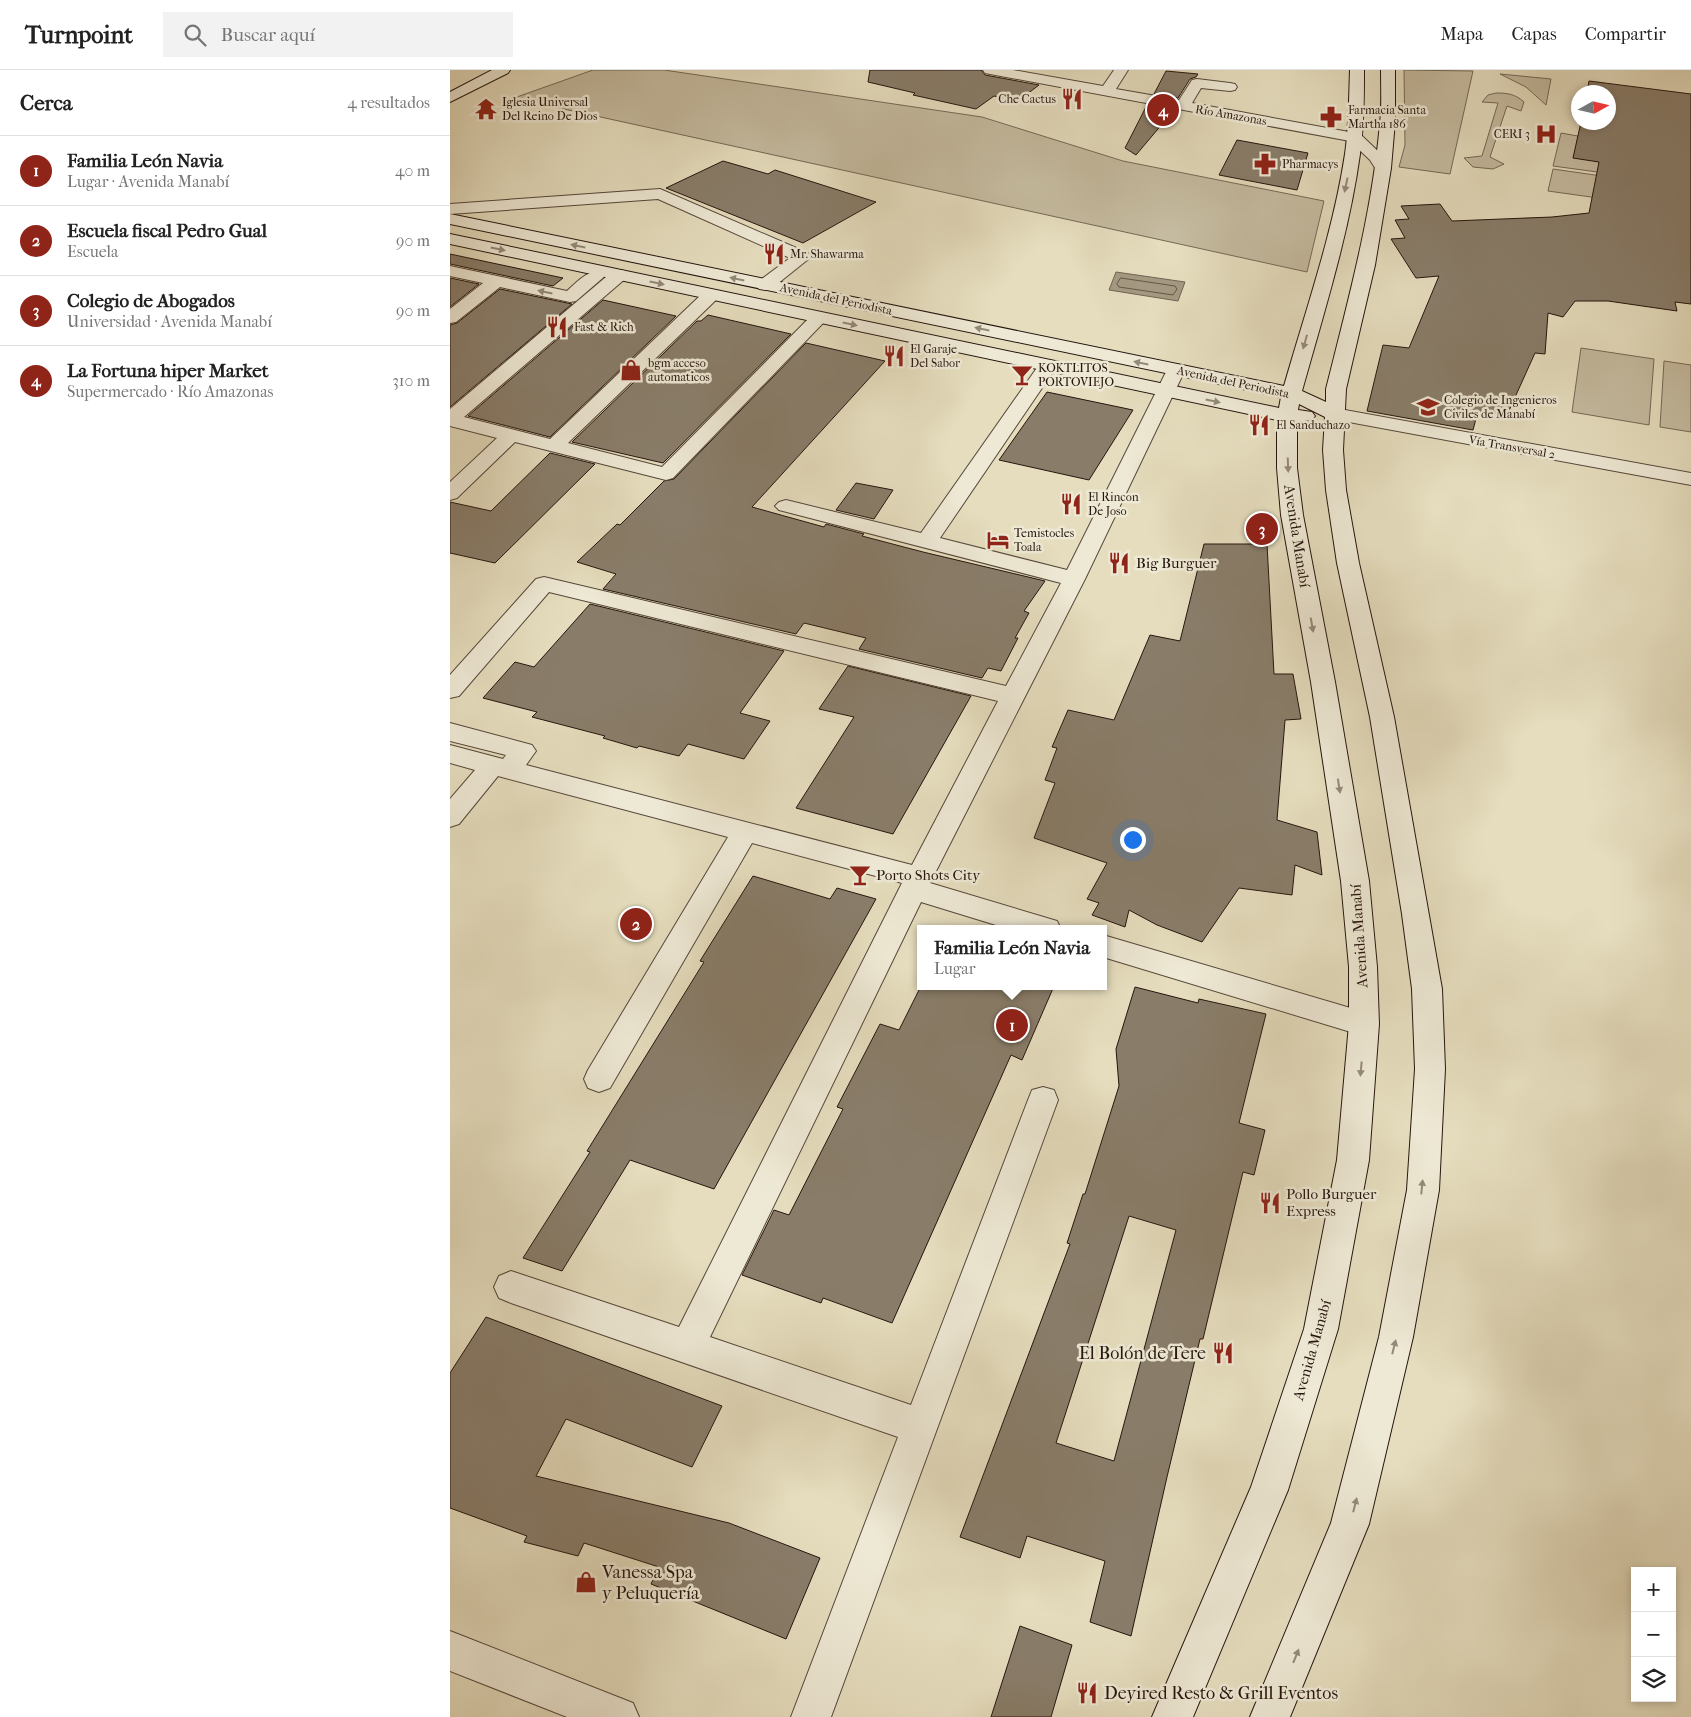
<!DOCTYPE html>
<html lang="es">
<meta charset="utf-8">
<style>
:root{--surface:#fff;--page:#f2f2f2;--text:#222;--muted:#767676;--line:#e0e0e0;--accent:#8f2418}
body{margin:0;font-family:"IM FELL French Canon",serif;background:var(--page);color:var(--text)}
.controls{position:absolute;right:15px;bottom:15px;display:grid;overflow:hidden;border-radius:0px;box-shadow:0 2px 8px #0003}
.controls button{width:45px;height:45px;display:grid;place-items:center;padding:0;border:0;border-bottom:1px solid var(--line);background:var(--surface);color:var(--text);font:25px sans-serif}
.compass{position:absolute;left:1121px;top:15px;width:45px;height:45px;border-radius:50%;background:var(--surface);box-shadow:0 2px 8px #0003;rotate:82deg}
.you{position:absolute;left:682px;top:769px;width:18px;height:18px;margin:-12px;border:4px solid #fff;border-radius:50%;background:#1a73e8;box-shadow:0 0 0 8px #1a73e833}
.badge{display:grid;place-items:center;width:32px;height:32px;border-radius:50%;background:var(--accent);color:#fff;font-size:16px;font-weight:700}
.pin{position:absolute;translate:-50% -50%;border:2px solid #fff;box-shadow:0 1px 5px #0006}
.popup{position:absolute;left:467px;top:855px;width:190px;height:65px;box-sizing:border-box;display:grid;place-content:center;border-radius:0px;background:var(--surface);filter:drop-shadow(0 1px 4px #0005);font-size:16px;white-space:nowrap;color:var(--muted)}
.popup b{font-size:19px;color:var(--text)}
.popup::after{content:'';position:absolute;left:50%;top:100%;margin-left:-10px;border:10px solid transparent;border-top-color:var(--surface)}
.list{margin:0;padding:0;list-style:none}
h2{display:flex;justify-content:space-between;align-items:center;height:65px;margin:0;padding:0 20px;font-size:21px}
h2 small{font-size:16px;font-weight:400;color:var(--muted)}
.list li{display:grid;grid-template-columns:32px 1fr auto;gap:15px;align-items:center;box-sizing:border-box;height:70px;padding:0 20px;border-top:1px solid var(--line)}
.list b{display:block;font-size:19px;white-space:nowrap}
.list p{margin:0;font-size:16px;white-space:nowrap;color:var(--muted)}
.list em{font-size:16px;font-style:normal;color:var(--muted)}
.icon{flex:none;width:28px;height:28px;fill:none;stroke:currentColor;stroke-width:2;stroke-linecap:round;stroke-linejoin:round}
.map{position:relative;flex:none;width:1241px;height:1647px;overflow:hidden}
header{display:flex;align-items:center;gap:30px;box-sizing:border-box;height:70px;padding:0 25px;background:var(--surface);border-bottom:1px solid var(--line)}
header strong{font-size:24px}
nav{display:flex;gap:28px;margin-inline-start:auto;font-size:18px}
.search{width:350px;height:45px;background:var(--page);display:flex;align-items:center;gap:12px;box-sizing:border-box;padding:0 18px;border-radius:0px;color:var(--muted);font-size:19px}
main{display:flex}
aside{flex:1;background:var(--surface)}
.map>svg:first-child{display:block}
.green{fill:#c5bba0;stroke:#766857}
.water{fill:#a49982;stroke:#726454}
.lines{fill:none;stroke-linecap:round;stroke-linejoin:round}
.shore{stroke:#655748;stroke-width:1}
.building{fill:#897d6a;stroke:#26150e;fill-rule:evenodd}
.street-casing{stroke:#56473a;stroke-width:2}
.secondary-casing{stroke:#26150e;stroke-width:2}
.street{fill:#eee9d5;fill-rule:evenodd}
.secondary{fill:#eee9d5;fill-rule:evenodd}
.oneway{fill:#948a7b}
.labels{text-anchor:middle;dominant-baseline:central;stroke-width:5;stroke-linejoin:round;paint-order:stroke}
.far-poi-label{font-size:12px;fill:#26150e;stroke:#eee9d5;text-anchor:start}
.far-street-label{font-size:12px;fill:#26150e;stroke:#eee9d5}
.street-label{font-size:15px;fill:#26150e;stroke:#eee9d5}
.poi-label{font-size:15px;fill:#26150e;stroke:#eee9d5;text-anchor:start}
.near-poi-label{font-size:18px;fill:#26150e;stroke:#eee9d5;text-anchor:start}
</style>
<header>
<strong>Turnpoint</strong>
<div class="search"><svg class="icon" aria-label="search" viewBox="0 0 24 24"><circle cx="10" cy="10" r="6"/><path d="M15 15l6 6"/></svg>Buscar aquí</div>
<nav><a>Mapa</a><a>Capas</a><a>Compartir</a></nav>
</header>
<main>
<aside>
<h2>Cerca<small>4 resultados</small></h2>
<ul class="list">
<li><span class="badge">1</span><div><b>Familia León Navia</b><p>Lugar · Avenida Manabí</p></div><em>40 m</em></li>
<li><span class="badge">2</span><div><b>Escuela fiscal Pedro Gual</b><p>Escuela</p></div><em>90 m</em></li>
<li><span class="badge">3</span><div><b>Colegio de Abogados</b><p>Universidad · Avenida Manabí</p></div><em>90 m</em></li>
<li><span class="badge">4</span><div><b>La Fortuna hiper Market</b><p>Supermercado · Río Amazonas</p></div><em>310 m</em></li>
</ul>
</aside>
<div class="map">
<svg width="1241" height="1647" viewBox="0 0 1241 1647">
<rect width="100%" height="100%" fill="#e5ddbe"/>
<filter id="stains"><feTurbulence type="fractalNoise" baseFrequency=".004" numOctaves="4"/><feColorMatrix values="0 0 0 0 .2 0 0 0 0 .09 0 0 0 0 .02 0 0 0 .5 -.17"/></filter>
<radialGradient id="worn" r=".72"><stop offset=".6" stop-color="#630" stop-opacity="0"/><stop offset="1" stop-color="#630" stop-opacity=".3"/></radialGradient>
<path class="green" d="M143 0H214L532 47 673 91 874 131 857 202 64 28Z
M954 0 1023 1 1000 104 949 97 955 75Z
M1050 4 1101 9 1096 35 1076 17Z
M1046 23C1058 23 1065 24 1074 32L1071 41 1057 36 1040 87 1054 94 1043 99 1023 97 1014 88 1032 86 1048 33 1032 32 1038 25Z
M1111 63 1128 66 1124 88 1177 95 1162 104 1103 96Z
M1103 99 1166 108 1241 141 1098 121Z
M1131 278 1204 289 1199 355 1122 342Z
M1214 291 1241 295V362L1210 357Z"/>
<path class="water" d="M666 202 735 212 728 231 659 220Z"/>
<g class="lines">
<path class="shore" d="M671 208 725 216 727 219 723 225 669 217 667 214Z"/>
</g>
<path class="building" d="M420 0H531L535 5 589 15 568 31 544 26 526 39 463 25 465 23 418 12Z
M716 1 748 4 746 7 740 9 728 28 704 24Z
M1139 11 1241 24V234L1225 232 1227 241 1158 231H1125L1113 247 1098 243 1095 284 1085 283 1057 345 1028 341 1023 360 917 341 933 275 959 278 989 206 966 208 941 169 955 168 945 150 959 149 951 136 990 134 1002 151 1102 147 1139 143 1149 92 1123 88 1131 52H1158V22H1137Z
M697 35 724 40 686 85 675 78Z
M787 70 858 83 847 120 769 105Z
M273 91 318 104 325 100 426 132 353 173 216 118Z
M0 184 113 208 103 216 0 194Z
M0 208 29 214 0 237Z
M50 219 122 234 0 337V255L7 253Z
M153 230 226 246 100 367 18 346Z
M258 245 341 264 213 393 122 372 247 251H251Z
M356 273 435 291 302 437 374 457 376 454 414 464 412 466 473 482 595 511 574 541 579 543 565 568H568L551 601 538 598 532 608 409 579 416 568 354 553 346 564 153 519 166 504 127 492 167 454 170 455 214 411 224 409Z
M597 322 683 340 639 410 549 390Z
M100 383 145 394 45 493 0 483V432L41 441Z
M406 413 443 420 424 449 386 440Z
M754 474H817L824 604H843L851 649 835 650 827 750 867 762 872 805 845 795 842 825 789 818 752 872 707 855 679 840 675 857 642 845 649 833 637 829 657 793 584 768 605 713 595 710 607 678 602 677 618 640 664 650 700 565 730 571Z
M140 534 334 581 290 643 320 651 294 689 238 674 229 686 189 676 187 678 153 668 155 666 82 647 87 642 33 628 65 592 84 597Z
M398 596 521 626 443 764 346 738 404 647 369 639Z
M303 806 380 829 387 818 426 829 264 1119 180 1090 112 1201 73 1188 140 1082 137 1081 254 892 250 891Z
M471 916H604L572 990 561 985 442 1253 373 1228 371 1233 292 1205 324 1140 339 1145 393 1039 387 1037 430 954 449 960Z
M685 917 748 933 749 929 816 944 789 1053 815 1060 804 1105 793 1102 753 1269H750L717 1407 681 1566 640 1552 655 1491 577 1466 570 1488 510 1467 620 1174 617 1173 633 1124H635L669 1016 666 979ZM679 1146 726 1160 664 1391 606 1373Z
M36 1247 272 1336 242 1397 116 1349 86 1406 279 1453 370 1488 336 1569 201 1514 209 1497 134 1473 128 1486 74 1472 77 1466 0 1438V1303Z
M570 1556 622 1575 601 1647H541Z"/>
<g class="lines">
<g class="street-casing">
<path id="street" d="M533 0H563L653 16 664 0H678L666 19 729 30 742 10 747 9 780 13 785 14 787 17 785 20 780 21 751 18 742 33 910 64 931 84 941 98 939 101H927L920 90 900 71 540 4 535 3Z
M210 119 358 183 361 187 321 219 315 220 309 219 306 215 309 211 340 188 208 129 0 144V134Z
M0 196 117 221C127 212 138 199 152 202L155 206 126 231 120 232 50 217 6 252 0 253V239L33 213 0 206Z
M169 200 175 201 178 205 175 209 14 347 100 369 255 221 261 220 267 221 270 225 267 229 118 373 212 397 363 244 369 243 375 244 378 248 223 408 216 410 65 372 7 428 0 430V412L47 368 0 356V339L163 201Z
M598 290 605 292 607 296 490 468 617 500 719 296 726 294 733 296 735 300 635 509 480 813 607 851 611 859H559L471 832 260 1267 461 1335 578 1030 582 1020 593 1017 604 1020 608 1030 381 1647H341L448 1367 61 1233 49 1228 44 1217 49 1206 61 1201 229 1257 452 813 302 773 160 1018 149 1022 138 1018 134 1009 138 1000 278 767 48 706 9 754 0 757V729L25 700 0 693V675L53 689 56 685 0 671V653L82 675 86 681 76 695 462 795 548 631 99 522 9 626 0 628V605L86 509 94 507 556 616 611 513 329 440 325 436 329 432 336 430 471 463 591 292Z
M884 338 1241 403V415L877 348 874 344 877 340Z
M653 865 914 942 924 945 929 954 924 963 914 966 653 887Z
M0 1561 183 1633 189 1647H117L0 1601Z"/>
</g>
<g class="secondary-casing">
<path id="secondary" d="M42 0H60L58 3 0 32V22Z
M900 0H914C914 28 914 56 910 84 899 164 874 242 852 321L876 332V319C898 231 922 144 930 53 932 36 931 18 931 0H945V51L941 98 925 195 896 319 893 380 896 420 909 493 944 647 992 919 995 999 989 1120 963 1267 919 1454 840 1647H800L881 1453 929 1267 957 1120 965 999 962 919 952 844 920 647 887 493 876 420 873 380 875 347 849 334 848 340 862 342 865 346 862 350 847 352V398L853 445 885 612 919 811 927 897 929 954 919 1090 888 1259 838 1420 743 1647H702L801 1417 854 1259 887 1090 899 954V897L891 811 861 612 831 445 827 398V350L0 174V164L829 338 831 327 0 154V144L834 316C856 239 883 163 895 84 899 56 899 28 900 0Z"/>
</g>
<use href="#street" class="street"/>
<use href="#secondary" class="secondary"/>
</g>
<defs><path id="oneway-solid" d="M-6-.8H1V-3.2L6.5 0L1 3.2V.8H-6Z" transform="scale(1.25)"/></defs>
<g class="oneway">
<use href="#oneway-solid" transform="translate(896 115) rotate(102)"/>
<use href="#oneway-solid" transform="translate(128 176) rotate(-168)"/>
<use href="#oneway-solid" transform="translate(48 179) rotate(12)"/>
<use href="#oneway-solid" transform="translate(287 209) rotate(-168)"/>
<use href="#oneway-solid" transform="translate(207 213) rotate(12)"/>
<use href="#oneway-solid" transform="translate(95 222) rotate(-168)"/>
<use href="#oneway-solid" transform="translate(400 254) rotate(12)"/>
<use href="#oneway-solid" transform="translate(532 259) rotate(-168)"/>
<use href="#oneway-solid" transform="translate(855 272) rotate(106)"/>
<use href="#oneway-solid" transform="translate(691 293) rotate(-168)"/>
<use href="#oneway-solid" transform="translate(763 331) rotate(12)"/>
<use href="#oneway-solid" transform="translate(838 395) rotate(88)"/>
<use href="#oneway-solid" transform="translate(862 555) rotate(80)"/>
<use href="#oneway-solid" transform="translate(889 716) rotate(81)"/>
<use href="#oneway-solid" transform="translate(911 999) rotate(95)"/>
<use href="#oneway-solid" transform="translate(972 1117) rotate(-84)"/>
<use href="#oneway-solid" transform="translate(944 1277) rotate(-76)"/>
<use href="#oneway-solid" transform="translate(905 1435) rotate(-76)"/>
<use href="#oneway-solid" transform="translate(846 1586) rotate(-68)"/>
</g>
<defs>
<g id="restaurant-bare" transform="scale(1.725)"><path d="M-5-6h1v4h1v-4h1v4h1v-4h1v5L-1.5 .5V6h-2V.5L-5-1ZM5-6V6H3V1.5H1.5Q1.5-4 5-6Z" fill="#8f2418" stroke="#eee9d5" stroke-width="2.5" paint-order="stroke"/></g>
<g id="temple-bare" transform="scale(1.725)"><path d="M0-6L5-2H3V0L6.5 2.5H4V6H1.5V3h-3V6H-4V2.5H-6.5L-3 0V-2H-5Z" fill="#8f2418" stroke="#eee9d5" stroke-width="2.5" paint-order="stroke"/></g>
<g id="pharmacy-bare" transform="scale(1.725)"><path d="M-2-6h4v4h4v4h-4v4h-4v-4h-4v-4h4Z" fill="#8f2418" stroke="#eee9d5" stroke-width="2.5" paint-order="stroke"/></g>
<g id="hospital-bare" transform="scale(1.725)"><path d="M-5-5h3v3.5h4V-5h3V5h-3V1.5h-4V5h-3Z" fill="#8f2418" stroke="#eee9d5" stroke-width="2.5" paint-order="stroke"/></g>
<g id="shop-bare" transform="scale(1.725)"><path d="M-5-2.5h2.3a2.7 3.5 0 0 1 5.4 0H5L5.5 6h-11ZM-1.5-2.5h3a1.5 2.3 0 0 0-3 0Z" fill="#8f2418" stroke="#eee9d5" stroke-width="2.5" paint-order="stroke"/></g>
<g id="bar-bare" transform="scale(1.725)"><path d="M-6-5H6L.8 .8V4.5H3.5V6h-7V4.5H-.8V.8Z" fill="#8f2418" stroke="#eee9d5" stroke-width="2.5" paint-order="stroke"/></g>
<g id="school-bare" transform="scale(1.725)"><path d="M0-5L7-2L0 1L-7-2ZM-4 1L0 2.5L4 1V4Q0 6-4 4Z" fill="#8f2418" stroke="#eee9d5" stroke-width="2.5" paint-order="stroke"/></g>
<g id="hotel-bare" transform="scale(1.725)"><path d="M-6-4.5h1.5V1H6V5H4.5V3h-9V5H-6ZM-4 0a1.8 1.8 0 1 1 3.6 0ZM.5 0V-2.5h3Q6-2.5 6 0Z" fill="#8f2418" stroke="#eee9d5" stroke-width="2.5" paint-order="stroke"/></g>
</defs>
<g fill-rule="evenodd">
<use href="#restaurant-bare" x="622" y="29"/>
<use href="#temple-bare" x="36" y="39"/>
<use href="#pharmacy-bare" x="881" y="47"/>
<use href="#hospital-bare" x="1096" y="64"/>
<use href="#pharmacy-bare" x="815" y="94"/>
<use href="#restaurant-bare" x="324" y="184"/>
<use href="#restaurant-bare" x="107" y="257"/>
<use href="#restaurant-bare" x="444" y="286"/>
<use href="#shop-bare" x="181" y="300"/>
<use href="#bar-bare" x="572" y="305"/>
<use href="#school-bare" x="978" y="337"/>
<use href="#restaurant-bare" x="809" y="355"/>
<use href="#restaurant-bare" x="621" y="434"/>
<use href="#hotel-bare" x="548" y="470"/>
<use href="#restaurant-bare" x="669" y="493"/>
<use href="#bar-bare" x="410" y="805"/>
<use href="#restaurant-bare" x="820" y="1133"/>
<use href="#restaurant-bare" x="773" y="1283"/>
<use href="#shop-bare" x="136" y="1512"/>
<use href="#restaurant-bare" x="637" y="1623"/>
</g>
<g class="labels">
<g class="far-poi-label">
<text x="606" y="29" text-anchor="end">Che Cactus</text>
<text x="52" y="32">Iglesia Universal<tspan x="52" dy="14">Del Reino De Dios</tspan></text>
<text x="898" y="40">Farmacia Santa<tspan x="898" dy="14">Martha 186</tspan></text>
<text x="1080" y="64" text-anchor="end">CERI 3</text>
<text x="832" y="94">Pharmacys</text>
<text x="340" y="184">Mr. Shawarma</text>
<text x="124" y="257">Fast &amp; Rich</text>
<text x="460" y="279">El Garaje<tspan x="460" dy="14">Del Sabor</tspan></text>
<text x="198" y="293">bgm acceso<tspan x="198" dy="14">automaticos</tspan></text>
<text x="588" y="298">KOKTLITOS<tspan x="588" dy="14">PORTOVIEJO</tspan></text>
<text x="994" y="330">Colegio de Ingenieros<tspan x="994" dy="14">Civiles de Manabí</tspan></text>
<text x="826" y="355">El Sanduchazo</text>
<text x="638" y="427">El Rincon<tspan x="638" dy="14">De Joso</tspan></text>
<text x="564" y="463">Temistocles<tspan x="564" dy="14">Toala</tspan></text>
</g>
<g class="far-street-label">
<text transform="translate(781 45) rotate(10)">Río Amazonas</text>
<text transform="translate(386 229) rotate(12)">Avenida del Periodista</text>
<text transform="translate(783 312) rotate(12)">Avenida del Periodista</text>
<text transform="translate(1062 377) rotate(10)">Vía Transversal 2</text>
</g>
<g class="street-label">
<text transform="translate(847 466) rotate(81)">Avenida Manabí</text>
<text transform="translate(909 866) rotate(-94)">Avenida Manabí</text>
<text transform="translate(862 1280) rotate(-74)">Avenida Manabí</text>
</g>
<g class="poi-label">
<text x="686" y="493">Big Burguer</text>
<text x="426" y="805">Porto Shots City</text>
<text x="836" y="1124">Pollo Burguer<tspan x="836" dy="17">Express</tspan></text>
</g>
<g class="near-poi-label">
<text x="756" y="1283" text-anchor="end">El Bolón de Tere</text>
<text x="152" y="1502">Vanessa Spa<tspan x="152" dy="21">y Peluquería</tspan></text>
<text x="654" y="1623">Deyired Resto &amp; Grill Eventos</text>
</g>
</g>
<rect width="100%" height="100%" filter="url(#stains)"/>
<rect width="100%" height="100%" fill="url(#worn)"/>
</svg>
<div class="controls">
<button>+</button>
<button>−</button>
<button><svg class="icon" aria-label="layers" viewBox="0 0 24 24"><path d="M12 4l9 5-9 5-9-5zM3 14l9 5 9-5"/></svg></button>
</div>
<svg class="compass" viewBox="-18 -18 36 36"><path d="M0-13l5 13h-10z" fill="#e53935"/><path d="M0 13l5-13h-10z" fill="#767676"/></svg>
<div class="you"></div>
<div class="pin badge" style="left:562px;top:955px">1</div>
<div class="popup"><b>Familia León Navia</b>Lugar</div>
<div class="pin badge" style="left:186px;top:854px">2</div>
<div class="pin badge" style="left:812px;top:459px">3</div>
<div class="pin badge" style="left:713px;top:40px">4</div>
</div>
</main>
